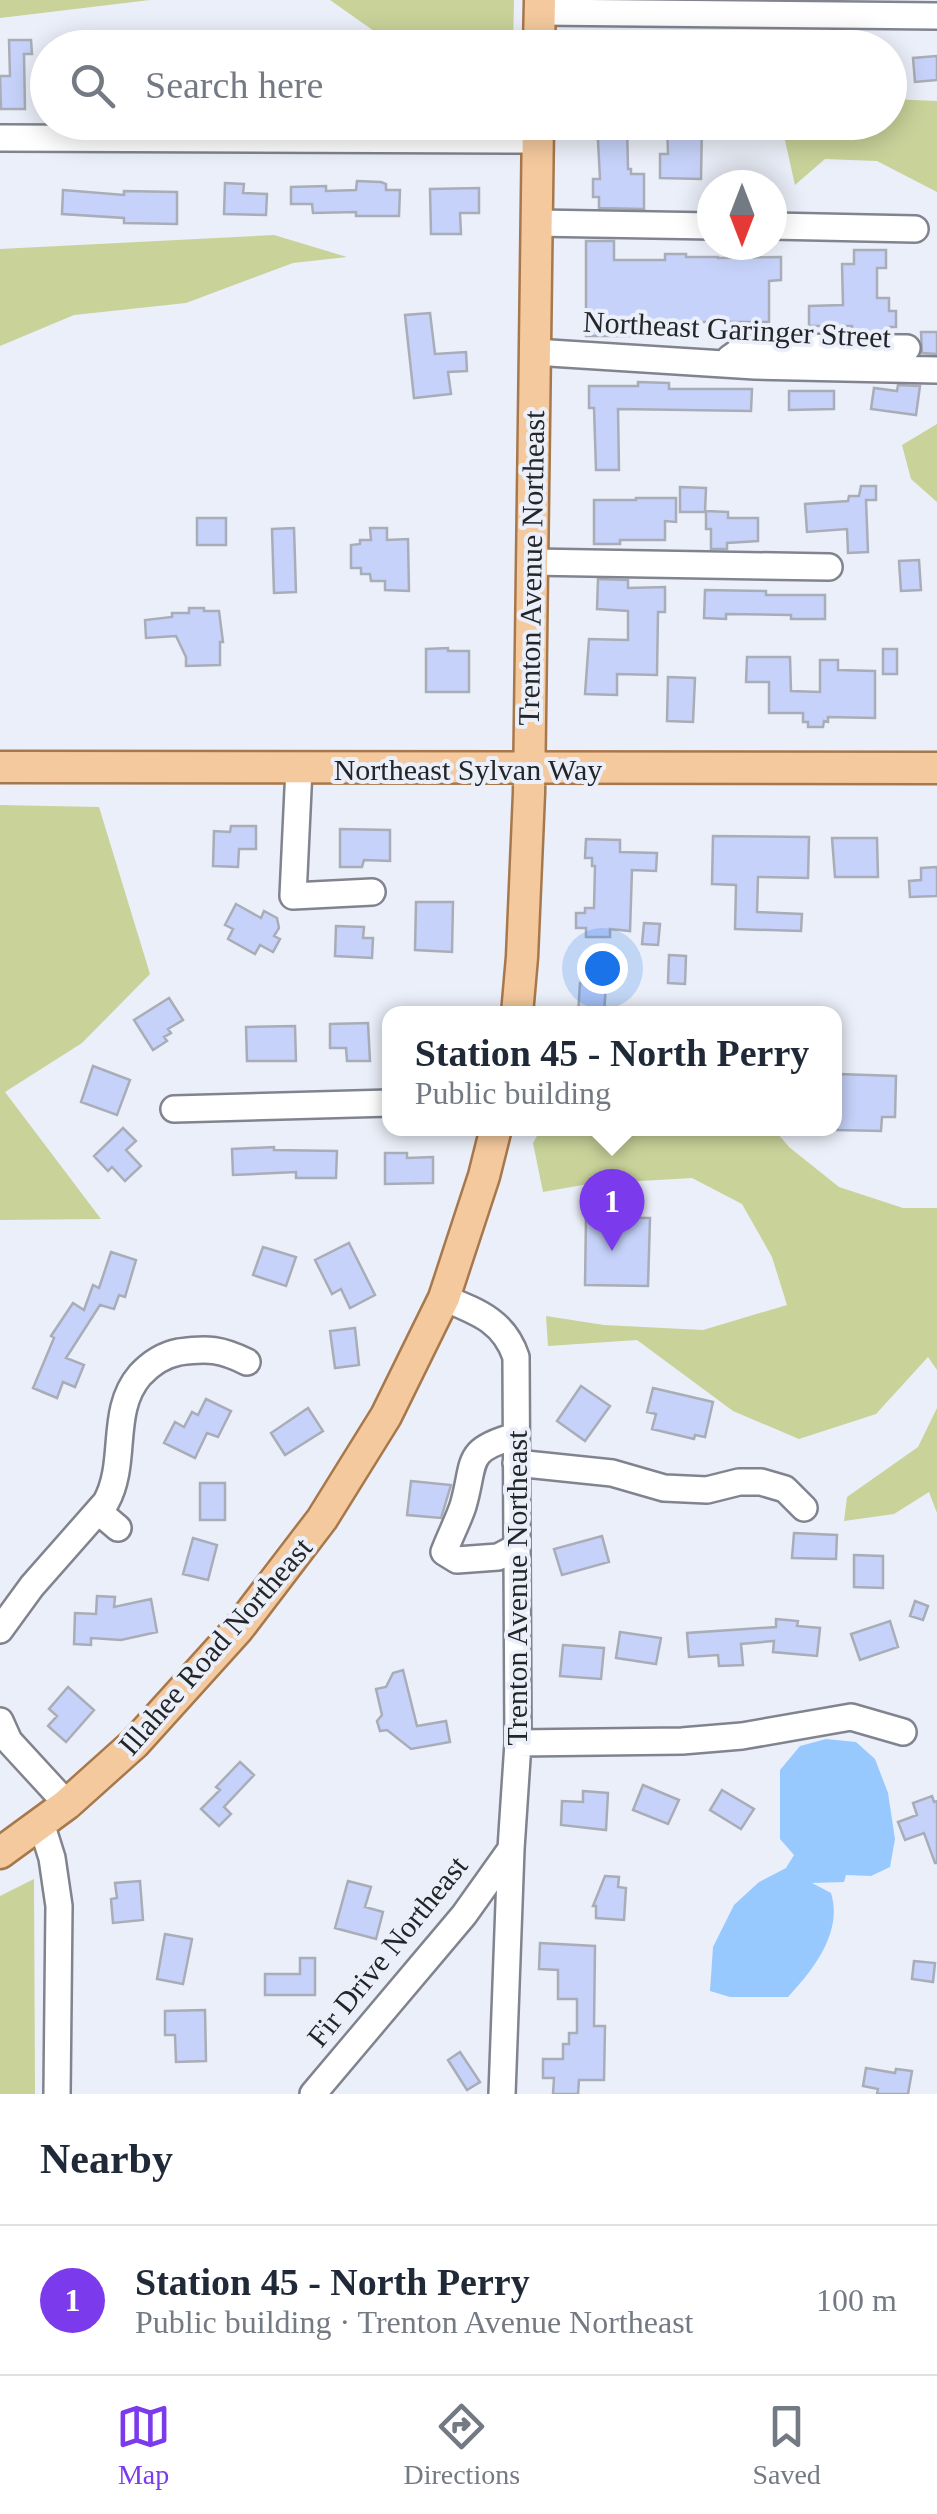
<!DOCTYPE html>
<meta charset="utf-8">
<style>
:root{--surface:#fff;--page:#f2f2f3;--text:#1f2937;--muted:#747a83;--line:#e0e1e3;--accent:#7c3aed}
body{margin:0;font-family:"Times New Roman",serif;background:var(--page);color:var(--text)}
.compass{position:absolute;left:697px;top:170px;width:90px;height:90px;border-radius:50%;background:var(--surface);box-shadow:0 5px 25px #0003;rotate:180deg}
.you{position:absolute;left:602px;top:968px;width:35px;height:35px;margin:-25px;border:8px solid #fff;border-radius:50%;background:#1a73e8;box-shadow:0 0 0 15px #1a73e833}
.badge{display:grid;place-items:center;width:65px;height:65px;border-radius:50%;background:var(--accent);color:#fff;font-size:32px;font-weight:700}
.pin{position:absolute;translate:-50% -82px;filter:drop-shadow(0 2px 5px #0008)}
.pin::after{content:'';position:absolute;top:52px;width:35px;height:30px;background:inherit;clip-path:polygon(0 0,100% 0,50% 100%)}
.popup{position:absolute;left:382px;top:1006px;width:460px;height:130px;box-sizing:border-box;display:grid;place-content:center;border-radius:20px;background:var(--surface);filter:drop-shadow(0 2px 8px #0005);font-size:32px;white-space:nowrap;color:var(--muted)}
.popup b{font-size:38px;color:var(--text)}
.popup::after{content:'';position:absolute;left:50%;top:100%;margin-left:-20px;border:20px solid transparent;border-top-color:var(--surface)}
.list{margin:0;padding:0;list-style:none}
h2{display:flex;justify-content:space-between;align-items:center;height:130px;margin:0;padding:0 40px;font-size:42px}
h2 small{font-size:32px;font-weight:400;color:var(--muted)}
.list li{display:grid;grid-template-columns:65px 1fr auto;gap:30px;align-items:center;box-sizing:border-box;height:150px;padding:0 40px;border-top:2px solid var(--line)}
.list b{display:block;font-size:38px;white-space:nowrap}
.list p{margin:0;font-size:32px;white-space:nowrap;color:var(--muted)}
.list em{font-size:32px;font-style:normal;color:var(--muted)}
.icon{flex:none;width:55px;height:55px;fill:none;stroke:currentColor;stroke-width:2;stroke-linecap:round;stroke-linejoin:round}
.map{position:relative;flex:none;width:937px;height:2094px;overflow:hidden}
.search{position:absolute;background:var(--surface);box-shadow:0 5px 25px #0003;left:30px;right:30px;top:30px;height:110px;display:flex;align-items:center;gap:25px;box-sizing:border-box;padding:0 35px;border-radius:55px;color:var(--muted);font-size:38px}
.sheet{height:280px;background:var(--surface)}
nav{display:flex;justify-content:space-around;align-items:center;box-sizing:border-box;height:140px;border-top:2px solid var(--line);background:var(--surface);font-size:28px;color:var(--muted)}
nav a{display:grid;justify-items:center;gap:5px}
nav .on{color:var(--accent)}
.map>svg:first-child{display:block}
.green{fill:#c8d299}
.water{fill:#97c9fe}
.building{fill:#c6d2f9;stroke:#a9adb7;stroke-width:2.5}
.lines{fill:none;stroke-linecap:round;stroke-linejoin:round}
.minor-casing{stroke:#81848e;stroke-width:30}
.major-casing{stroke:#a7784b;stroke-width:35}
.minor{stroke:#fff;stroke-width:25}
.major{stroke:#f4c99e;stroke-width:30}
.labels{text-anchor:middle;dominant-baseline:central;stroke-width:8;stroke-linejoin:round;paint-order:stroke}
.street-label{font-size:30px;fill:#242529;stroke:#ebeff9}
</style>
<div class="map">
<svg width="937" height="2094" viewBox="0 0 937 2094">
<rect width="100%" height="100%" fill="#ebeff9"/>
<path class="green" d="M0 0H150L0 18Z
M330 0H514L513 47H391L381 36Z
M890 99 937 101V192L877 161 825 159 795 185 784 136 797 123 890 122Z
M274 235 347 257 293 263 186 303 74 315 0 346V249Z
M937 424V502L911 479 902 445Z
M0 805 99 807 150 974 82 1043 5 1092 101 1219 0 1220Z
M541 1129H774L789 1147 839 1187 903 1208H937V1370L928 1357 876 1414 799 1439 733 1411 637 1340 548 1346 546 1316 604 1325 703 1330 787 1305 772 1257 742 1204 692 1178 588 1184 543 1192 533 1143Z
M937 1408V1513L929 1492 894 1514 844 1521 847 1497 918 1447Z
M34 1879 35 2094H0V1896Z"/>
<path class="water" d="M826 1739 856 1742 875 1759 888 1793 895 1839 890 1867 871 1876 846 1875 844 1882 812 1883 831 1893C843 1932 814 1969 788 1997H730L710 1991 713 1947 734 1905 759 1882 786 1868 794 1855 780 1839V1770L800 1746Z"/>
<path class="building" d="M9 40H31L32 54H24L25 109H1L0 76H10Z
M937 56V80L915 82 913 58Z
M597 122H627L628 169H631V174H644V209L599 208V197H593V179H600Z
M667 122H702L701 179 660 178V154H668Z
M357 181 381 182 386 184V190H400L399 216H356V212L313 213 312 204H291V187L326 186V191L356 190Z
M225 183 244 184 243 193 267 194 266 215 224 214Z
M479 188V213H460L461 234H431L430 189Z
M63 190 124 195V191L177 192V224L124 223V218L62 214Z
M586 241H614V260H665V254H686V257H718V258L781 257V280L769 281V322H633V336H586Z
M854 250H886V268H877V298H889V311H896V327H890V332L852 331V326H809V306L843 305 842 264H854Z
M430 313 435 354 466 352 467 371 448 372 451 394 414 398 405 315Z
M921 332H937V354L922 353Z
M638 382 669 383V389H752L751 411 618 409 619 470H596L594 408H589V386H638Z
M898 385 920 386 916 415 871 409 874 388 897 391Z
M789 391H834V409L789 410Z
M861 486H876V500H866L868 552 848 553 847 529 807 532 805 504 848 501 849 496H859Z
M680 487 706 488 705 512H680Z
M636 498H676V522L665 521V540H620V544H594V500H636Z
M706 511 728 512V518H758V541L727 543V549H711V529H706Z
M197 518H226V545H197Z
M294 528 296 592 274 593 272 529Z
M370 528H387V540L408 539 409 591 385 590V581H371L370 574H361V568H351V545L360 544V540H371Z
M919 560 921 590 901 591 899 561Z
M598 579 628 580V588L665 587V612H658L657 675 617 674V695L585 694 589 639 628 640V611L597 609Z
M705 590 766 591V595H825V619H791V615L726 614V619L704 618Z
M189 608H204V611H219L223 642H220V665L186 666V657L176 636 146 638 145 620 172 617V613H189Z
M448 648V651H469V692H426V649Z
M883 649H897V674H883Z
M747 657H790L791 691 820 692V660H838V670L875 671V718L828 717V722L824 721 823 727H808V722H803V713H769V682H746Z
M668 677 695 678 693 722 667 721Z
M231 826H256V849H239L238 867 213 866 214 831 230 832Z
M340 829 390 830V861L364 860 362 867H340Z
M713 836 809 837 808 878 758 877 757 912 802 914 801 931 735 929 736 885 712 884Z
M832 838H877L878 877H835Z
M586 839 620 840V852L657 853 656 871 632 870 630 931 610 929V937H586V928H576V913H585V908H594L595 866H592V858H585Z
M937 867V896L910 897 909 881 921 880V868Z
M416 902H453L452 952 415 950Z
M236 904 261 918 264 911 277 918 279 928 274 936 280 939 273 952 260 945 255 954 228 939 233 929 225 925Z
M644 923 660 924 658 945 642 944Z
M336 926 364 927 363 938H373L372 958 335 956Z
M669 955 686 956 685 984 668 983Z
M580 983 606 984 604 1014H578Z
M169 998 183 1020 168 1029 171 1033 164 1037 167 1041 153 1050 134 1020Z
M368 1023 370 1061H347L346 1048H330V1024Z
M295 1026 296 1061H247L246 1027Z
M93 1066 130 1080 117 1115 81 1102Z
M838 1074 896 1076 895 1117H882L881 1131 837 1130Z
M123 1128 136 1141 126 1150 141 1166 125 1181 112 1167 108 1171 94 1156Z
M274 1147V1150L337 1151 336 1178H296V1172L233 1175 232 1149Z
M385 1153H407V1158L433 1157V1183L385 1184Z
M586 1217 650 1218 648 1286 585 1285Z
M349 1243 375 1295 350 1308 341 1289 332 1294 315 1260Z
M263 1247 296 1257 286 1286 253 1275Z
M111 1252 136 1260 125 1297 119 1295 114 1309 100 1305 66 1358 84 1365 75 1387 63 1382 57 1398 33 1388 54 1338 51 1336 73 1303 84 1310 93 1285 99 1288Z
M355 1328 359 1365 335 1368 330 1331Z
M581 1386 610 1406 585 1441 557 1421Z
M653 1388 713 1402 705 1437 695 1435 694 1439 652 1429 656 1414 647 1412Z
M206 1399 231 1411 218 1437 207 1433 195 1458 164 1443 175 1422 184 1427 192 1412 198 1415Z
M308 1408 323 1431 285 1455 271 1433Z
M411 1481 451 1485 441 1518 407 1515Z
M200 1483H225V1520H200Z
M794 1533 837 1535 836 1559 792 1558Z
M602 1536 609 1562 562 1575 554 1549Z
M193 1538 217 1545 208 1580 183 1574Z
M854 1555 883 1556V1588L854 1587Z
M97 1596 115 1597 114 1607 151 1599 157 1632 121 1640 91 1638V1645L74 1644 75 1613 96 1614Z
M915 1601 928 1606 923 1620 910 1616Z
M776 1619 798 1621 797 1626 820 1628 817 1656 773 1652 774 1641 741 1644 743 1665 719 1666 718 1655 689 1657 687 1633 776 1627Z
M890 1621 898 1647 860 1660 851 1634Z
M620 1632 661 1638 656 1664 616 1658Z
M563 1645 604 1648 601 1679 560 1676Z
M403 1670 417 1726 446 1721 450 1742 411 1749 387 1730 380 1731 377 1721 382 1715 376 1689 386 1687 393 1673Z
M68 1687 94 1710 66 1742 48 1726 57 1716 49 1709Z
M240 1762 254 1775 224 1807 231 1814 219 1826 201 1809 220 1790 216 1787Z
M643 1785 679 1800 668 1824 633 1810Z
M722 1790 754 1809 741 1829 710 1810Z
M583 1791 608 1793 606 1830 561 1825 562 1801 583 1802Z
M932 1796 934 1802 937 1801V1863H935L924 1833 905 1840 898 1822 917 1815 913 1803Z
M605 1876 619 1877 618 1887 626 1888 624 1920 596 1918V1906H593Z
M140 1881 143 1920 113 1923 111 1899 117 1898 115 1883Z
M348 1881 371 1887 365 1907 383 1912 376 1939 335 1928Z
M165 1934 192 1939 183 1984 157 1979Z
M540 1943 595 1946 594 2026H605L604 2080H579L578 2094H553L554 2078H543V2059H563V2044H569V2033H577V1999H558V1970L539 1969Z
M300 1958H315V1995H265V1974H300Z
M914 1961 935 1963 933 1982 912 1979Z
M205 2010 206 2061 176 2062 175 2035H165V2011Z
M460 2052 480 2082 467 2090 448 2060Z
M866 2068 895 2073 896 2069 912 2071 908 2094H877L878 2089 863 2086Z"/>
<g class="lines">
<g class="minor-casing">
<path id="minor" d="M540 12 937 16
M0 138 537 140
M536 223 712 226
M772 226 915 229
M534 352 755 366 937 370
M730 358 740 351 767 347 907 348
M531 562 829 567
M299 768 293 896 372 892
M174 1109 390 1103
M444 1298C478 1312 504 1321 516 1357L518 1743 511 1849 502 2094
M516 1436C463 1450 476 1462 463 1506 458 1521 450 1536 444 1552L457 1560 498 1557 517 1547
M516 1463 612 1473 664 1488 707 1490 739 1482H761L785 1489 804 1508
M98 1511 118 1528
M0 1630 32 1586 106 1502C128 1462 109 1411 140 1375 151 1363 164 1355 179 1352 208 1348 221 1349 247 1362
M0 1721 9 1741 67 1804
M518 1743 682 1741 742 1736 851 1717 903 1732
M41 1823 52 1858 59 1906 57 2094
M313 2094 464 1915 511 1849"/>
</g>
<g class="major-casing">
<path id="major" d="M539 48 540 0
M0 767 937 768
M517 1014 522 957 529 793 538 122
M0 1853 67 1804 135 1743 238 1629 322 1519 386 1416 444 1298 484 1176 496 1128"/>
</g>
<use href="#minor" class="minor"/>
<use href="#major" class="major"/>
</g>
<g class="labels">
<g class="street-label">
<text transform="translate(737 329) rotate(3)">Northeast Garinger Street</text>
<text transform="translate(531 568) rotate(-89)">Trenton Avenue Northeast</text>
<text x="468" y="769">Northeast Sylvan Way</text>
<text transform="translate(516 1588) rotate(-90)">Trenton Avenue Northeast</text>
<text transform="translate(215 1646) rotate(-49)">Illahee Road Northeast</text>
<text transform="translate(387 1951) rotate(-51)">Fir Drive Northeast</text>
</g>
</g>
</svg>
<svg class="compass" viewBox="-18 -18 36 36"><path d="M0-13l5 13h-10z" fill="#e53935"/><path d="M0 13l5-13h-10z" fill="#747a83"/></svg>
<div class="you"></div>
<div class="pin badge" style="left:612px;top:1251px">1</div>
<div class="popup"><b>Station 45 - North Perry</b>Public building</div>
<div class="search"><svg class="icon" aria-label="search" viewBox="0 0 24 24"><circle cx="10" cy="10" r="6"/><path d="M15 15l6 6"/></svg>Search here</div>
</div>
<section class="sheet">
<h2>Nearby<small></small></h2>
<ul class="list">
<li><span class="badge">1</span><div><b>Station 45 - North Perry</b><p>Public building · Trenton Avenue Northeast</p></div><em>100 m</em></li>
</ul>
</section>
<nav>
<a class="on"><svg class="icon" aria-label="map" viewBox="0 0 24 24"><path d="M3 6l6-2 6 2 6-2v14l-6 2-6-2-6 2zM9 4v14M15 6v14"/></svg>Map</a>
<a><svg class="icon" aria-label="directions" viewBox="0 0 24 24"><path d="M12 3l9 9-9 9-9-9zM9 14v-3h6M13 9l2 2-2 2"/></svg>Directions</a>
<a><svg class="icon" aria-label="saved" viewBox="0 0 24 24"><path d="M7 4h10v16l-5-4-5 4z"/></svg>Saved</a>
</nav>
